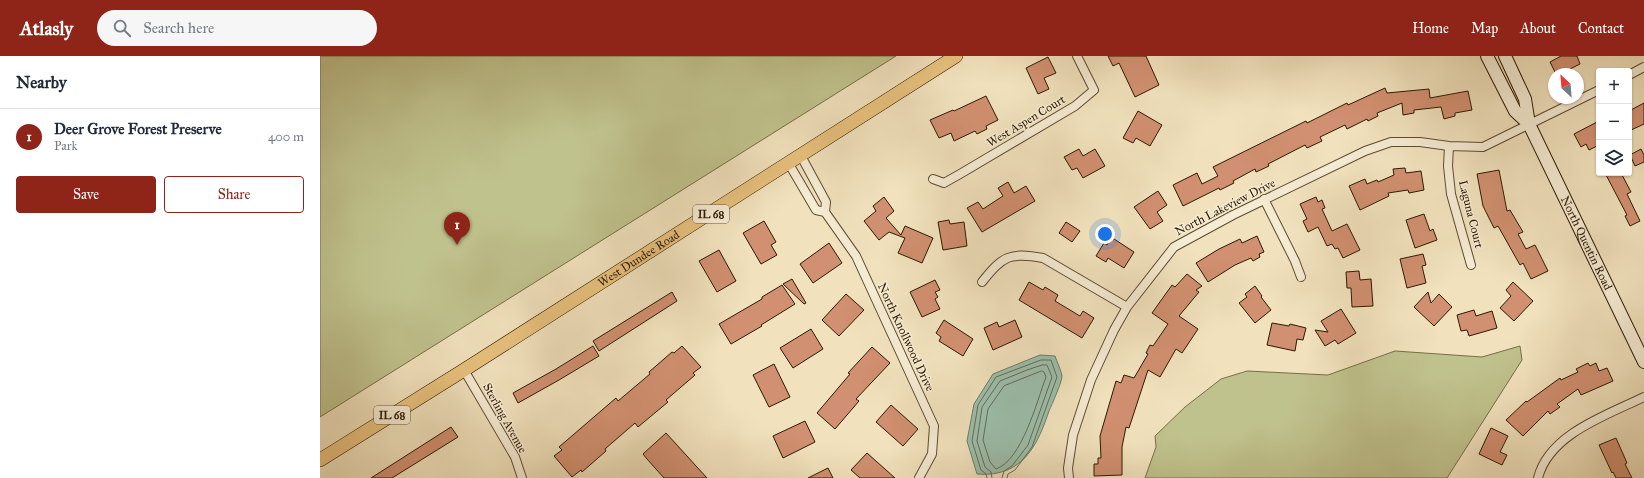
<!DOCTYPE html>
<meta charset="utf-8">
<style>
:root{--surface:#fff;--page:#f6f6f7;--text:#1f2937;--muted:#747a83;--line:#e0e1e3;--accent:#8f2418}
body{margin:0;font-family:"IM FELL Great Primer",serif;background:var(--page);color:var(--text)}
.controls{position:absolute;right:12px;top:12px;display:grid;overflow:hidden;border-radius:4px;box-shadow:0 1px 3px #0004}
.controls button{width:36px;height:36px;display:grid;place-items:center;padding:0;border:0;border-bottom:1px solid var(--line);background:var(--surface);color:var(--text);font:20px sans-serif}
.compass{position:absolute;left:1228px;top:12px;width:36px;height:36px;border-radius:50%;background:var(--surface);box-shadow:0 1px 3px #0004;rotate:334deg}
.you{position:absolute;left:785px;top:178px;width:14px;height:14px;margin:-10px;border:3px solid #fff;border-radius:50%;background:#1a73e8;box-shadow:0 0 0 6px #1a73e833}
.badge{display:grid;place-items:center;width:26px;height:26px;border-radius:50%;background:var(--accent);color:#fff;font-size:13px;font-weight:700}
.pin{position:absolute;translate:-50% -33px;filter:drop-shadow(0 1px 2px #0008)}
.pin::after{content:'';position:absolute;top:21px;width:14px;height:12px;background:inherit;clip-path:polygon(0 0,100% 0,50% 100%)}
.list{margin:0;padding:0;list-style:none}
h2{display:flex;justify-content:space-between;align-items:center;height:52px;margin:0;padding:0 16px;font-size:17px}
h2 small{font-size:13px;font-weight:400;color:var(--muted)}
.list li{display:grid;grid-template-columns:26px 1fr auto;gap:12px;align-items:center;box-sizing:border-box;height:56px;padding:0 16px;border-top:1px solid var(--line)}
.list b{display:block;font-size:15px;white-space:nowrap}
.list p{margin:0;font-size:13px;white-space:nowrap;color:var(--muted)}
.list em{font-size:13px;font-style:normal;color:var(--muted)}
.actions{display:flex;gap:8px;padding:12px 16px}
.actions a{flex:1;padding:9px 0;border:1px solid var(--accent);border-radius:4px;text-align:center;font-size:14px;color:var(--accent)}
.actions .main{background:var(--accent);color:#fff}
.icon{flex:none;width:22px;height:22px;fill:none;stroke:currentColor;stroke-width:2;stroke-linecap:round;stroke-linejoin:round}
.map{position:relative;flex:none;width:1324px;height:422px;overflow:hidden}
header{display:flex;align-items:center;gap:24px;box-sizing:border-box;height:56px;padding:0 20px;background:var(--accent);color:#fff}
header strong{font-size:19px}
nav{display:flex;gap:22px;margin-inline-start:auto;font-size:14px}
.search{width:280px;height:36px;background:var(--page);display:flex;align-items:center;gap:10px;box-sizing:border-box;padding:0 14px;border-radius:22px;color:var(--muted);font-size:15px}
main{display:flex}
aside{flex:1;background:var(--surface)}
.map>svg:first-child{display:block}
.green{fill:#c0c28d;stroke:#766e46}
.water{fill:#9cbfac;stroke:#6f7d67}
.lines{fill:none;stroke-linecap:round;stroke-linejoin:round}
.shore{stroke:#646c56;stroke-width:1}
.building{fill:#d19071;stroke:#2c1900}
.street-casing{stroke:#5d4b2f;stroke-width:10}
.secondary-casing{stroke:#2c1900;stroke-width:14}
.primary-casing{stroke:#2c1900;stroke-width:14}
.street{stroke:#f6ecd4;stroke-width:8}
.secondary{stroke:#f6ecd4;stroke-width:12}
.primary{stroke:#e8c17e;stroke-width:13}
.labels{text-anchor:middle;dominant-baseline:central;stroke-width:3;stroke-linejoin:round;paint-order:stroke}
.shield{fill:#f6ecd4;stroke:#695840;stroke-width:1}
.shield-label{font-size:11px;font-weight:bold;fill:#2c1900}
.street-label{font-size:12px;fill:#2c1900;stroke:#f6ecd4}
</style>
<header>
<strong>Atlasly</strong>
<div class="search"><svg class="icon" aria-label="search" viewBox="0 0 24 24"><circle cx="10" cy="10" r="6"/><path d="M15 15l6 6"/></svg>Search here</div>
<nav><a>Home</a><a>Map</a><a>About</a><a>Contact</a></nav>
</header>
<main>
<aside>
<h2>Nearby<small></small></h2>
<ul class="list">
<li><span class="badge">1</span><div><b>Deer Grove Forest Preserve</b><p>Park</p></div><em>400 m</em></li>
</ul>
<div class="actions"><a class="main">Save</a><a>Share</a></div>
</aside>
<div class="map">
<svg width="1324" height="422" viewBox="0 0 1324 422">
<rect width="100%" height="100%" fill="#f1e2bd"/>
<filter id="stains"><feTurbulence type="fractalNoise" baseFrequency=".005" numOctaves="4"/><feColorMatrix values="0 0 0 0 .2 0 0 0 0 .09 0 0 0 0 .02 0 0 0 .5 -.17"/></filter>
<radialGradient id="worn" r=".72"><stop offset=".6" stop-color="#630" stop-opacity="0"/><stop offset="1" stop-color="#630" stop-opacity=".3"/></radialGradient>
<path class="green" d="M0 0H576L0 361Z
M1200 290 1202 304 1127 422H825L836 391 835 380 865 351 901 323 927 315 1008 319 1075 295 1162 301Z"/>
<path class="water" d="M720 299 735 300C737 306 741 314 742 320 742 326 732 348 729 355 718 387 704 422 657 418L647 385 654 348 673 318Z"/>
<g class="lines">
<path class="shore" d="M722 315 724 316 726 321C717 345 702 404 676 413L670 406 663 384 668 353 684 330Z
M667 422 666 418 661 414 652 385 658 349 676 321 721 304H731L737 321 712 391 695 414 688 418 687 422
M672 422 671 416 665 411 657 385 662 351 680 325 707 314 722 309H727L732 321 708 389 692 410 684 415 682 422"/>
</g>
<path class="building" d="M788 0H826L839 29 815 41 799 7 793 10Z
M1241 0H1257L1260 8 1240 18H1236L1230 6Z
M728 1 736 17 724 22 729 33 718 38 706 12Z
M1065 32 1067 37 1109 33 1110 42 1148 35 1152 54 1135 57V60L1124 63 1121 51 1094 54V57L1083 59 1082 47 1057 57 1058 60 1048 65 1047 63 1027 73 1025 69 1000 81 1002 85 987 92 985 89 948 108 949 110 936 116 935 113 913 125 914 127 900 134 899 132 863 150 853 129 877 117 882 128 898 120 893 111 986 65 987 67 1027 47 1028 49Z
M666 40 678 64 666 70 667 73 657 78 655 75 634 85 631 77 619 82 610 64 633 54 634 55Z
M1324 47V68L1309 75V55Z
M818 55 842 69 830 90 816 82 813 87 803 82Z
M1279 65V89L1269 94 1266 88 1261 91 1254 78Z
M759 93 763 100 775 93 785 110 763 122 757 112 752 114 744 101Z
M1321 93 1324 99V106L1315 110 1310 99Z
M1085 112 1086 117 1101 115 1104 134 1089 137 1088 134 1068 137 1069 140 1040 154 1029 130 1045 123 1047 128 1057 124 1058 126 1074 119 1073 113Z
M1179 114 1187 155 1190 154 1203 176 1198 178 1206 193 1215 189 1228 215 1211 223 1203 207 1200 209 1178 170 1174 172 1163 150 1157 118Z
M1285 117H1301L1311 136 1307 138 1320 165 1310 170 1305 160 1307 159Z
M688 126 694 137 706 130 715 145 662 176 647 152 658 146 663 153 683 140 678 132Z
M838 135 847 149 837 156 843 165 830 173 814 151Z
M564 141 574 155 566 162 581 179 585 170 613 182 602 207 578 197 585 182 569 176 559 184 544 165 556 155 553 150Z
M996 141 998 146 1002 144 1005 152 1002 153 1012 175 1027 168 1040 194 1023 202 1018 192 1015 193 1012 188 1007 190 998 171 988 176 983 165 987 163 980 148Z
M1104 158 1110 175 1113 173 1117 184 1095 192 1086 164Z
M629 164 630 168 644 166 647 190 623 194 618 166Z
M444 165 456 186 451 189 457 199 441 208 423 177Z
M746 166 760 175 752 186 739 177Z
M937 180 944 196 939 198 940 201 933 205 931 202 915 209 888 226 876 207 899 193 920 183 922 187Z
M791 181 814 196 804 212 788 202 786 206 776 200 784 187 787 189Z
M509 187 522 207 493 227 480 208Z
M399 194 416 225 397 236 379 205Z
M1103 198 1106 209 1102 210 1106 227 1087 232 1080 203Z
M1039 215 1040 224 1051 223 1053 250 1032 251 1031 232H1027L1026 216Z
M867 218 882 230 876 234 879 236 859 260 878 273 862 297 856 293 840 321 828 314 809 372 806 371 802 391V419L774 420V408H778V402H781L780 380 796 325 801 327 804 319 814 322 828 298 826 297 830 289 833 290 848 268 832 257 852 229 855 231Z
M472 223 486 247 484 248 463 228Z
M615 224 620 234 615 236 618 241 615 243 620 253 602 261 590 236Z
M709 226 723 234 725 231 738 239 735 245 760 260 763 255 774 262 762 282 699 244Z
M1193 226 1213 245 1194 265 1180 252 1191 240 1186 234Z
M462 229 475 248 441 269 442 270 411 288 399 268 442 243V241Z
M935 230 942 240 941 241 951 254 935 267 919 247 927 241 925 238Z
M352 236 357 245 279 295 273 285Z
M1108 236 1111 247 1119 238 1132 251 1114 270 1094 251Z
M526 238 544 254 519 280 502 264Z
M1021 253 1036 277 1018 288 1015 284 1005 290 995 274 1008 276 1001 265Z
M1154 254 1156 260 1172 255 1177 272 1149 280 1147 274 1141 275 1137 259Z
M624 264 653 283 643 300 619 285 621 281 616 277Z
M695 264 702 281 673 294 664 272 677 266 679 271Z
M952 267 969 270 970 268 986 272 983 284 977 283 975 295 947 289Z
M491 273 503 293 473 312 460 292Z
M273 290 279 300 239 324 198 347 193 337 236 313Z
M362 290 381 311 373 317 375 319 346 344 348 346 318 371 315 367 285 393 286 395 262 416 261 414 252 421 234 400 242 394 239 391 296 342 298 345 330 318 329 316 352 296 354 297Z
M552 291 570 307 536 343 539 345 515 373 497 357 530 318 528 317Z
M1268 307 1270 310 1276 307 1279 315 1287 312 1293 325 1261 339 1258 333 1237 348 1240 351 1230 358 1228 355 1203 380 1186 364 1206 345 1207 346 1240 322 1241 324 1258 316 1256 313Z
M454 308 470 341 449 351 433 319Z
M571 349 598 373 583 390 556 366Z
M485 365 495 386 463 402 453 380Z
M131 371 138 381 72 422H51Z
M1171 372 1188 380 1180 396 1187 399 1182 409 1159 398Z
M346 377 387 422H344L327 403 323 398Z
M1296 382 1307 407 1305 408 1312 422H1296L1293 416 1292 417 1279 389Z
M547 397 575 422H540L531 414Z
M508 412 513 422H488Z"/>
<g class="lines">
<g class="street-casing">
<path id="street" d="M1309 19 1324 11
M1129 90 1128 110 1131 138 1151 209
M481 100 506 146 505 156 536 200 614 370 612 398 599 422
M469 108 496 154 505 156
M613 123 624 127 640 118 755 50 774 34 757 0
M944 143 975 205 981 221
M662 226C683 200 689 196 723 202L807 251
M144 314 195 401 202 422
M749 422 748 412 753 379 771 324 794 274 807 251 854 191 913 159 1045 95 1071 86H1100L1129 90 1163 91 1279 34
M1218 422C1229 378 1287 359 1324 341"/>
</g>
<g class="secondary-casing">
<g id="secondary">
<path d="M1167 0 1195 55 1209 68"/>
<path id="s1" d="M1185 0 1205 43 1209 68 1324 306"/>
</g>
</g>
<g class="primary-casing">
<g id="primary">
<path id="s2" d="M0 404 144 314 636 0"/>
</g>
</g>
<use href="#street" class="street"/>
<use href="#secondary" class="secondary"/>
<use href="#primary" class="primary"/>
</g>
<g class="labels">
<g class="shield">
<rect x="373" y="149" width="36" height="18" rx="3"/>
<rect x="54" y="350" width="36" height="18" rx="3"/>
</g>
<g class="shield-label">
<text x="391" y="158">IL 68</text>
<text x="72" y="359">IL 68</text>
</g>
<g class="street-label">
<text transform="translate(706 65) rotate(-31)">West Aspen Court</text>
<text transform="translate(905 151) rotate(-27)">North Lakeview Drive</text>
<text transform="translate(1151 158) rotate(76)">Laguna Court</text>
<text stroke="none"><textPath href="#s1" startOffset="205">North Quentin Road</textPath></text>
<text stroke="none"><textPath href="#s2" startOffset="377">West Dundee Road</textPath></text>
<text transform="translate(586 281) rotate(65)">North Knollwood Drive</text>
<text transform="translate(185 362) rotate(61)">Sterling Avenue</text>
</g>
</g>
<rect width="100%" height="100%" filter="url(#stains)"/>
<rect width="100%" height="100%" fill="url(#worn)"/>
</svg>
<div class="controls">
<button>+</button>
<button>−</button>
<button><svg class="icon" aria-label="layers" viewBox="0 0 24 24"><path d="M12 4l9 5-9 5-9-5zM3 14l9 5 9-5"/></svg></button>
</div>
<svg class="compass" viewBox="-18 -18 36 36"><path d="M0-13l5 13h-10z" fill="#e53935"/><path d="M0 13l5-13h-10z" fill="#747a83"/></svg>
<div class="you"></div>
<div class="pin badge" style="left:137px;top:189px">1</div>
</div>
</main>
